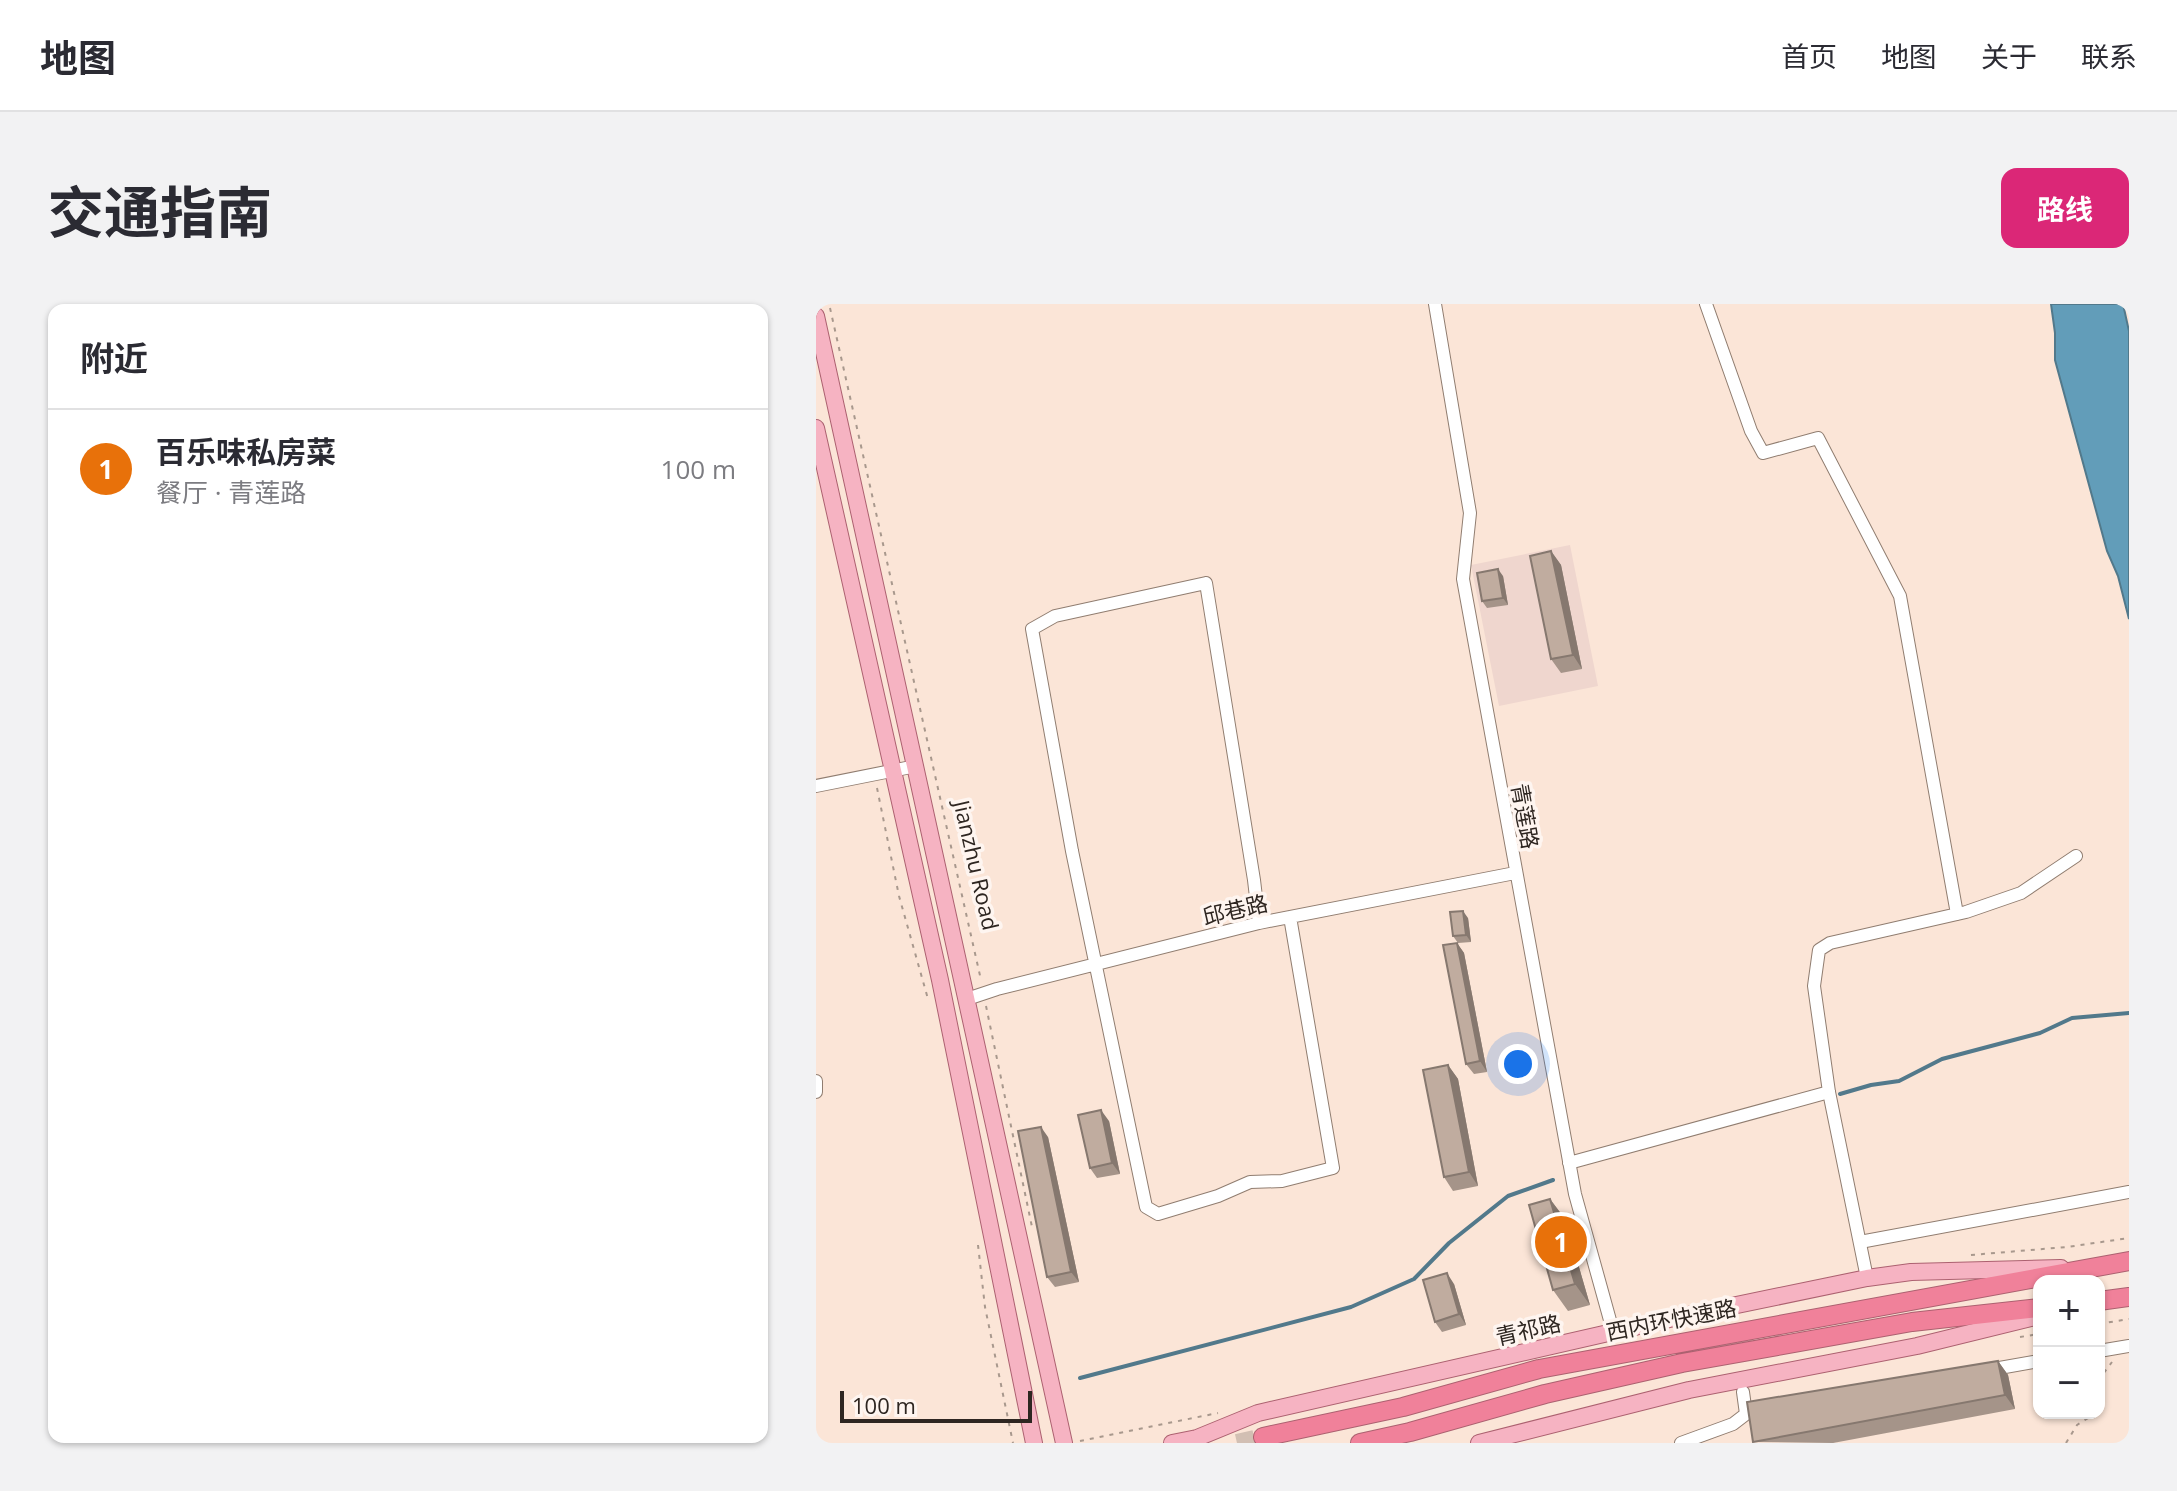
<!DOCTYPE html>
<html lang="zh">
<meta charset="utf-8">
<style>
:root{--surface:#fff;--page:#f2f2f3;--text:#2b2b33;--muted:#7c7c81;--line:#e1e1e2;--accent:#db2777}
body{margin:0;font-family:"Open Sans","Noto Sans SC",sans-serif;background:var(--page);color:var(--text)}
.controls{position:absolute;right:24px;bottom:24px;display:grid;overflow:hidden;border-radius:16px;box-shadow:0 2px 6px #0004}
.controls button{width:72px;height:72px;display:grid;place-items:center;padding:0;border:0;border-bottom:2px solid var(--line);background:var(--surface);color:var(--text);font:40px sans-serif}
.scale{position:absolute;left:24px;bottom:20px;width:192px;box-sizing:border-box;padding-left:8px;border:4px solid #2e2621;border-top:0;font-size:22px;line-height:28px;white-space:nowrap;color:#2e2621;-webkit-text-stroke:6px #fef5f0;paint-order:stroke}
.you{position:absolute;left:702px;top:760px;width:28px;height:28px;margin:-20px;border:6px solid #fff;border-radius:50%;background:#1a73e8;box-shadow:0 0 0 12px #1a73e833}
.badge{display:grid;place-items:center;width:52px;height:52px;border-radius:50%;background:var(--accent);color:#fff;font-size:26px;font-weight:700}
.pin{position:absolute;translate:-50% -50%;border:4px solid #fff;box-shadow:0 2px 8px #0006}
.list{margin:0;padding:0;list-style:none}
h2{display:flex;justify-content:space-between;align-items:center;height:104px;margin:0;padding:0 32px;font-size:34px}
h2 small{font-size:26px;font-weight:400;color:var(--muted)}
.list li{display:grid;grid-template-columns:52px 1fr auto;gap:24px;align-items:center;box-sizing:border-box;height:120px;padding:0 32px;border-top:2px solid var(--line)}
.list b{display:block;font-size:30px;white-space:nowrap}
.list p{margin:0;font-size:26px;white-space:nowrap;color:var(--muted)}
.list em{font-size:26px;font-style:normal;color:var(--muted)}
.map{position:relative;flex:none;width:1313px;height:1139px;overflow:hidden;border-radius:16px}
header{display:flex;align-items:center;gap:48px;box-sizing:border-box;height:112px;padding:0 40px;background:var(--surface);border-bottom:2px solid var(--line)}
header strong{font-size:38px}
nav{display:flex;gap:44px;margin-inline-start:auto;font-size:28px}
.intro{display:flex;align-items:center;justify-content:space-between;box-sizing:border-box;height:192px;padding:0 48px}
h1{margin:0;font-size:56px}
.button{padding:20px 36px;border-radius:16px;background:var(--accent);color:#fff;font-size:28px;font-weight:700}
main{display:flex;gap:48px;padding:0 48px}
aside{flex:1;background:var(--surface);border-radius:16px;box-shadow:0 2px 6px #0004}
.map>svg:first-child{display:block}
.commercial{fill:#efd6ce}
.water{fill:#629db9;stroke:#52798b;stroke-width:2}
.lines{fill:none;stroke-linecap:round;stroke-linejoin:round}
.stream{stroke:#52798b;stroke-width:4}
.highway-tunnel{stroke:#d2bfb3;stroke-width:18;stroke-dasharray:18 9;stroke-linecap:butt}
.minor-casing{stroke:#907d70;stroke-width:14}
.major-casing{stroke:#ac6170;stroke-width:18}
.highway-casing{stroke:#ac6170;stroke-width:20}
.path{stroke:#a8988d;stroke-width:2;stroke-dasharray:4 6;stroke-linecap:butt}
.minor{stroke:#fff;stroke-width:12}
.major{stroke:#f6b3c2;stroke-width:16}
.highway{stroke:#f0819a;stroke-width:18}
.wall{fill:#a59489}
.shaded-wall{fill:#86786f}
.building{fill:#c0ac9f;stroke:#86786f;stroke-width:2}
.labels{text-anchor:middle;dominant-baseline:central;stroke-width:7;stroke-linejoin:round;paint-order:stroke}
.street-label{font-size:22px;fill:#2e2621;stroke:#fef5f0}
</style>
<header>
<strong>地图</strong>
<nav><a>首页</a><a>地图</a><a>关于</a><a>联系</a></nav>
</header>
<div class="intro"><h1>交通指南</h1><a class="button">路线</a></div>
<main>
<aside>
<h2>附近<small></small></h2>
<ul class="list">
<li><span class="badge" style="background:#e8710a">1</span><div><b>百乐味私房菜</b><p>餐厅 · 青莲路</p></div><em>100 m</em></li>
</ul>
</aside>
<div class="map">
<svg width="1313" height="1139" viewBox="0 0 1313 1139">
<rect width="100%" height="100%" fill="#fbe5d7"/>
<path class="commercial" d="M754 241 782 382 683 402 655 261Z"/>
<path class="water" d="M1235 0H1307L1313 27V315L1302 272 1291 247 1239 56V29Z"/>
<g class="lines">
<path class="stream" d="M1024 790 1055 781 1083 777 1126 755 1224 729 1256 714 1313 709
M264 1074 535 1003 598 975 633 939 692 892 737 876"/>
<path class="highway-tunnel" d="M421 1139 447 1133"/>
<g class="minor-casing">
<path id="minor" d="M619 0 654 209 647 275 759 890 797 1027
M890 0 935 127 947 149 1002 134 1084 292 1141 610
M0 482 100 462
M443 619 438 576 390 279 239 312 216 325 256 547 330 903 342 910 402 892 434 878 466 877 517 864 474 613
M151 695 181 685 443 619 699 569
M0 777V788
M753 859 1013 788
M1044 938 1313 888
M1051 974 1013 788 998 682 1003 646 1014 639 1150 608 1205 589 1260 552
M1283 1047 1313 1042
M1172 1066 1223 1057
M865 1139 917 1120 930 1110 927 1088"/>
</g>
<g class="major-casing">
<path id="major" d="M0 12 248 1139
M0 124 124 676 218 1139
M356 1139 381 1134 442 1109 858 1014 1051 974 1095 968 1245 964
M663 1139 873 1086 1101 1042 1223 1012"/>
</g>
<g class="highway-casing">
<path id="highway" d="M1283 997 1313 993
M447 1133 587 1103 723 1065 1313 957
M544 1139 594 1128 729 1090 866 1059 1096 1018 1223 1004"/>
</g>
<path class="path" d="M14 4 165 676
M61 484 83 592 112 695
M170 702 216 923
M162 941 169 1003 197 1139
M1155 951 1251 943 1313 934
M1283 1020 1313 1015
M1204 1033 1223 1030
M1283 1107 1286 1105 1287 1070 1296 1058
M264 1137 402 1109
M1250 1139 1261 1121 1280 1109"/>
<use href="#minor" class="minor"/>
<use href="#major" class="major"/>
<use href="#highway" class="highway"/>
</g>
<path class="wall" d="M735 247 745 261 766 365 745 369 735 355Z
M687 272 692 301 671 304 666 297Z
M652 614 655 638 642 639 637 632Z
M641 639 648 649 671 768 658 770 650 760Z
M632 761 642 775 662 882 637 887 628 873Z
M293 817 304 870 281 874 274 864Z
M232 833 263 978 239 983 231 973Z
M734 895 749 915 774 1001 752 1007 737 986Z
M638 980 650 1021 626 1028 619 1018Z
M1182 1057 1192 1071 1199 1105 1017 1139 937 1138Z"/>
<path class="shaded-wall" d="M735 247 745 261 766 365 757 351Z
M682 265 687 272 692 301 687 294Z
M647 607 652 614 655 638 650 631Z
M641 639 648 649 671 768 664 757Z
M632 761 642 775 662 882 653 868Z
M285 806 293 817 304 870 296 859Z
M225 823 232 833 263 978 255 968Z
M734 895 749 915 774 1001 759 980Z
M631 969 638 980 650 1021 643 1010Z
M1182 1057 1192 1071 1199 1105 1189 1091Z"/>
<path class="building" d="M735 247 757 351 735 355 714 252Z
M682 265 687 294 666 297 661 269Z
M647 607 650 631 637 632 634 608Z
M641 639 664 757 650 760 627 641Z
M632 761 653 868 628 873 607 766Z
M285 806 296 859 274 864 262 811Z
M225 823 255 968 231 973 202 827Z
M734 895 759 980 737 986 713 901Z
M631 969 643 1010 619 1018 607 976Z
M1182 1057 1189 1091 937 1138 931 1098Z"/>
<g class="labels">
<g class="street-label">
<text transform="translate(710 512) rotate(80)">青莲路</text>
<text transform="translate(161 561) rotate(77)">Jianzhu Road</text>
<text transform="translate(419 605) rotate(-13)">邱巷路</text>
<text transform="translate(855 1015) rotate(-11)">西内环快速路</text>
<text transform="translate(712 1025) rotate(-13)">青祁路</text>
</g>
</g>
</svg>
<div class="controls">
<button>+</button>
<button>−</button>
</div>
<div class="scale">100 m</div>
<div class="you"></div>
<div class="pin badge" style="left:745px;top:938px;background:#e8710a">1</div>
</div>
</main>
